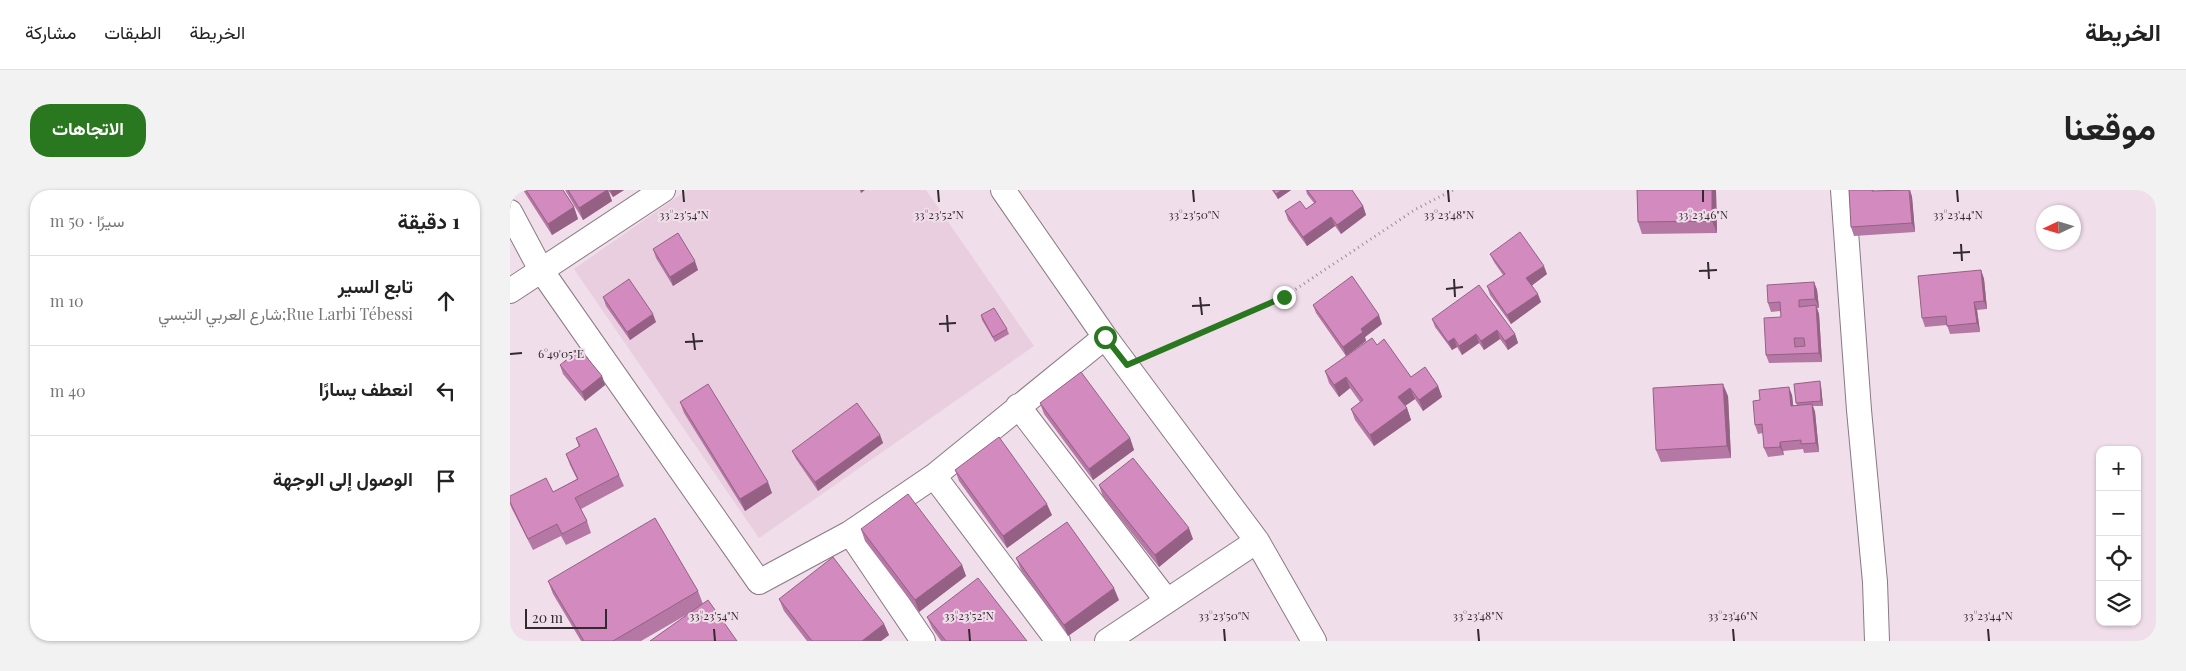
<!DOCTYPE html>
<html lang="ar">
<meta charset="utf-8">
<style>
:root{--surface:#fff;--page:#f2f2f2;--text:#222;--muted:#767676;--line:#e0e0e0;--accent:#297820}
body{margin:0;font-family:"Playfair Display",Vazirmatn,serif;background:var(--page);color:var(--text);direction:rtl}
.controls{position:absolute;right:15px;bottom:15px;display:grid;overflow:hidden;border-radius:10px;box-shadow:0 1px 4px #0004}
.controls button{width:45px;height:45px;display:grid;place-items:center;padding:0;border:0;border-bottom:1px solid var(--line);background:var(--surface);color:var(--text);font:25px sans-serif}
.compass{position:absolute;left:1526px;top:15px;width:45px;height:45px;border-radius:50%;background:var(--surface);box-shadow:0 1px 4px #0004;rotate:266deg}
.scale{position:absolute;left:15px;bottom:12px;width:82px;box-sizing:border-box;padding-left:5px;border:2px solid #312a2f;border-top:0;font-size:14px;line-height:18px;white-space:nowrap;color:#312a2f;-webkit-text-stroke:4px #f0deea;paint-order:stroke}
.stop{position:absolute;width:15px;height:15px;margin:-11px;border:4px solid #297820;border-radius:50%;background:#fff}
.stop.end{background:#297820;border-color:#fff;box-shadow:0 1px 5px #0008}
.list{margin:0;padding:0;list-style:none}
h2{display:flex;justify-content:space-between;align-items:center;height:65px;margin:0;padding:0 20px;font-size:21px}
h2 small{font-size:16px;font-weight:400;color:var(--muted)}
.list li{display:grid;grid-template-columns:32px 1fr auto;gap:15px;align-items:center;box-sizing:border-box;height:90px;padding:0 20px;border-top:1px solid var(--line)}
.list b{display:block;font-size:19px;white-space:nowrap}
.list p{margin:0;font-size:16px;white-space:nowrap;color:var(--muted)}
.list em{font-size:16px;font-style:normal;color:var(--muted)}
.icon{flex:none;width:28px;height:28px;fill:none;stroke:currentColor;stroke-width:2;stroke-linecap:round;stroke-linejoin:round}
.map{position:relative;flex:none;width:1646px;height:451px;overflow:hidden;direction:ltr;border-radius:20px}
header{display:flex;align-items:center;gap:30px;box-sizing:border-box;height:70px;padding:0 25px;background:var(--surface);border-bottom:1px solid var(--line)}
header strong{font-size:24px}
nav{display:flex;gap:28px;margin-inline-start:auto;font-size:18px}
.intro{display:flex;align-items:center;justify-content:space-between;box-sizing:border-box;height:120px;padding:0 30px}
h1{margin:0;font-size:35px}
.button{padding:12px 22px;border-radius:20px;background:var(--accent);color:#fff;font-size:18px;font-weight:700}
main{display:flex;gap:30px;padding:0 30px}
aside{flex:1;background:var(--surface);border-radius:20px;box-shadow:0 1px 4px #0004}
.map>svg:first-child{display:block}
.built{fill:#e8cedf}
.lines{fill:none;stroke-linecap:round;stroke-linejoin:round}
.street-casing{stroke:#8a7984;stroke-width:26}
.path{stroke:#9a8d96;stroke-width:3;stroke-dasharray:1 4;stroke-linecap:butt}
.street{stroke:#fff;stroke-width:24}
.wall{fill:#b577a3}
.shaded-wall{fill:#946185}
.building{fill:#d38abe;stroke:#946185;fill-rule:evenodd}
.route{stroke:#297820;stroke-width:6}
.ticks{fill:none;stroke:#312a2f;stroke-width:2}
.ticks-label{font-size:12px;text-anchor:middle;fill:#312a2f;stroke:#f0deea;stroke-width:4;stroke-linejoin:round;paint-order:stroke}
</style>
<header>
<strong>الخريطة</strong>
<nav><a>الخريطة</a><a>الطبقات</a><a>مشاركة</a></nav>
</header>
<div class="intro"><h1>موقعنا</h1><a class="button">الاتجاهات</a></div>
<main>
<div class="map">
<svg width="1646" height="451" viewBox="0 0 1646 451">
<rect width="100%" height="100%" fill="#f0deea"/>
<path class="built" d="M177 0H416L524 156 249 348 64 79Z"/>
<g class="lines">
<g class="street-casing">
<path id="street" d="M493 0 595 147 747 351 804 451
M1333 0 1349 220 1365 392 1367 451
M0 22 31 80 249 392 340 343 424 286 595 147
M0 101 153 0
M508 216 657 411
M424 286 548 451
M340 343 413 451
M597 451 747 351"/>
</g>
<path class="path" d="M640 165 774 107 906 19 943 0"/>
<use href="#street" class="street"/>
</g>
<path class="wall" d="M13 0H53L64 17 68 29 42 45Z
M55 0H114L103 7 98 0 102 11 73 30Z
M762 0H781L768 9Z
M796 0H842L853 16 856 25 831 44 825 36 797 56 778 30 775 21 796 19 804 13 797 4Z
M1127 0H1206L1207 43 1132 44 1128 32Z
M1339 0H1364V1L1400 0 1402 7 1405 42 1344 46 1341 37Z
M143 59 188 80 163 96 146 68Z
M980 64 1037 84 1022 95 1031 112 1001 134 980 105 977 96 993 85 984 72Z
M1471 80 1474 89 1477 119 1467 120 1470 142 1440 144 1437 135 1415 137 1412 128Z
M1304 92 1307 100 1309 118H1307L1309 124 1312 172 1259 173 1256 165 1271 127V121L1261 122 1258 113Z
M93 107 146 132 120 150 96 116Z
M803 115 872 134 855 147 856 151 836 166 806 123Z
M471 125 497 139 499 144 485 152 472 130Z
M922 129 1005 144 1008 153 998 160 990 149 974 160 969 153 952 165 947 157 942 160 925 137Z
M867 155 901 187 928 196 932 207 913 221 905 209 895 216 897 218 901 230 864 256 845 230 841 219 850 212 840 198 829 207 819 193 815 181Z
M50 175 92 186 95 195 75 211 53 184Z
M1311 196 1313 216H1303L1305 222 1309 262 1294 263 1293 259 1273 261 1274 265 1258 267 1254 258 1253 243 1248 244 1245 235 1282 205 1283 215H1287L1286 213Z
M1218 206 1221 268 1151 272 1146 260Z
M170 212 262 303 235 321 174 223Z
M530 213 620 248 624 260 583 290 534 224Z
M370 245 373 253 308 301 286 269 282 261Z
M66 248 109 285 114 296 71 319 77 331 81 343 56 355 51 346 23 360 2 319 0 314V306L43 302 67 289 60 275 56 264 69 257Z
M445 280 542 325 497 358 449 291Z
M589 295 683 349 649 377 593 307Z
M351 339 452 375 456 386 409 422 355 351Z
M506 368 609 410 558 446 511 380Z
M38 391 188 401 193 414 183 421 131 451H71L43 404Z
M269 409 374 434 379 445 371 451H297L274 421Z
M417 427 517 451H431L422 438Z"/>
<path class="shaded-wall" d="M97 0H98L102 11 73 30 69 18Z
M100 0H114L103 7Z
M350 0H355L351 3Z
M772 0H781L768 9 766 4Z
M1202 0H1206L1207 43 1202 31Z
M1400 0 1402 7 1405 42 1402 33Z
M853 16 856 25 831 44 827 35Z
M64 17 68 29 42 45 38 34Z
M821 27 825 36 797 56 793 47Z
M185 71 188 80 163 96 160 87Z
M1034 76 1037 84 1020 97 1016 88Z
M1471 80 1474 89 1477 119 1474 111Z
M1304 92 1307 100 1309 118 1305 109Z
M1028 104 1031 112 1001 134 997 125Z
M1464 112 1467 120 1470 142 1467 133Z
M1306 115 1309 124 1312 172 1309 163Z
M143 124 146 132 120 150 117 142Z
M869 125 872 134 855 147 856 151 836 166 833 157 851 139Z
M987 140 990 149 974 160 971 151Z
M966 144 969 153 952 165 949 156Z
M1005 144 1008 153 998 160 995 151Z
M944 148 947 157 942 160 938 152Z
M92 186 95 195 75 211 72 202Z
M836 187 840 198 829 207 824 195Z
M1310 191 1311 196 1313 216 1311 211Z
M1213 194 1218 206 1221 268 1217 256Z
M928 196 932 207 913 221 909 210Z
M1279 197 1282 205 1284 224 1281 216Z
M900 198 905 209 892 218 888 207Z
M1302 214 1305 222 1309 262 1306 253Z
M897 218 901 230 864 256 860 245Z
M370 245 373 253 308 301 305 292Z
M620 248 624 260 583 290 579 279Z
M1270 252 1273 261 1274 265 1270 257Z
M258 292 262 303 235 321 230 309Z
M537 314 542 325 497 358 493 346Z
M679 338 683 349 649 377 645 365Z
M452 375 456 386 409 422 405 410Z
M604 398 609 410 558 446 554 435Z
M374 434 379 445 371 451H352Z"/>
<path class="building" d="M16 0H53L64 17 38 34Z
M58 0H97L69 18Z
M763 0H772L766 4Z
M797 0H842L853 16 827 35 821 27 793 47 775 21 790 11 796 19 806 12Z
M1127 0H1202V31L1128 32Z
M1339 0H1362V1L1399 0 1402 33 1341 37Z
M1010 42 1034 76 1016 88 1028 104 997 125 977 96 995 84 980 64Z
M168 43 185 71 160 87 143 59Z
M1471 80 1474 111 1464 112 1467 133 1437 136 1436 126 1412 128 1408 86Z
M842 86 869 125 851 139 853 142 833 157 803 115Z
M119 89 143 124 117 142 93 107Z
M1304 92 1305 109 1289 110V117L1306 115 1309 163 1256 165 1254 128 1271 127 1270 112 1258 113 1257 95ZM1284 148H1294L1295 156 1285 157Z
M969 95 1005 144 995 151 987 140 971 151 966 144 949 156 944 148 938 152 922 129Z
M484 118 497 139 483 147 471 125Z
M862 148 867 155 874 149 901 187 915 177 928 196 909 210 900 198 888 207 897 218 860 245 841 219 853 210 836 187 824 195 815 181Z
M70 159 92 186 72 202 50 175Z
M571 182 620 248 579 279 530 213Z
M1310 191 1311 211 1286 213 1284 194Z
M198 194 258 292 230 309 170 212Z
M1213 194 1217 256 1146 260 1143 198Z
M1279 197 1281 216 1302 214 1306 253 1291 254V250L1270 252V257L1254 258 1252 234 1245 235 1243 211 1250 210 1249 200Z
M347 213 370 245 305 292 282 261Z
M86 238 109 285 65 308 77 331 52 344 47 334 18 349 0 312V306L36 288 43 302 68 289 56 264 70 256 66 248Z
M489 247 537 314 493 346 445 280Z
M623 268 679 338 645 365 589 295Z
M398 304 452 375 405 410 351 339Z
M145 328 188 401 103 451H74L38 391Z
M557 332 604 398 554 435 506 368Z
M323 367 374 434 352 451H302L269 409Z
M468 388 517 451H436L417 427Z
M198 410 227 451H140Z"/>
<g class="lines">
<path class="route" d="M595 147 617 175 774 107"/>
</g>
<path class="ticks" d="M173 0 174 12M428 0 429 12M683 0 684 12M938 0 939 12M1193 0V12M1447 0 1448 12M1451 54 1452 71M1443 63 1460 62M1198 72 1199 89M1189 81 1207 80M944 89 945 107M936 99 953 97M690 107 692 125M682 116 700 115M437 125 438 142M429 134 446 133M183 143 185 160M175 152 193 151M0 164 12 163M204 439 205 451M459 439 460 451M714 439 715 451M968 439 969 451M1223 439 1224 451M1478 439 1479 451"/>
<g class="ticks-label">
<text x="174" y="29">33°23'54"N</text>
<text x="429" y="29">33°23'52"N</text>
<text x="684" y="29">33°23'50"N</text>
<text x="939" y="29">33°23'48"N</text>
<text x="1193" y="29">33°23'46"N</text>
<text x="1448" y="29">33°23'44"N</text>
<text x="51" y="168">6°49'05"E</text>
<text x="204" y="430">33°23'54"N</text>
<text x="459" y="430">33°23'52"N</text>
<text x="714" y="430">33°23'50"N</text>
<text x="968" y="430">33°23'48"N</text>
<text x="1223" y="430">33°23'46"N</text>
<text x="1478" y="430">33°23'44"N</text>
</g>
</svg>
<div class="controls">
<button>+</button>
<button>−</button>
<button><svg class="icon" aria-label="locate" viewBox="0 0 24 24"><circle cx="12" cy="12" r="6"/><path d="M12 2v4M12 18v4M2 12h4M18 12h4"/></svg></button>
<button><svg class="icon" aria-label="layers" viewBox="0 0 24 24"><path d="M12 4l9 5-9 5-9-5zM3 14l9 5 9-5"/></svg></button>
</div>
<svg class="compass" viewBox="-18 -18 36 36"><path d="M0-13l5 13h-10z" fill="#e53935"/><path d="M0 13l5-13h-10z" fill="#767676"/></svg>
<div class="scale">20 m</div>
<div class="stop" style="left:595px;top:147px"></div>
<div class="stop end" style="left:774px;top:107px"></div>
</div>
<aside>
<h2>1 دقيقة<small>سيرًا · 50 m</small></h2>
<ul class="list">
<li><svg class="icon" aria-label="ahead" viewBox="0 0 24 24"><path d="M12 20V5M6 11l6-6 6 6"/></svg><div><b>تابع السير</b><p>Rue Larbi Tébessi;شارع العربي التبسي</p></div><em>10 m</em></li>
<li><svg class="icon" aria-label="left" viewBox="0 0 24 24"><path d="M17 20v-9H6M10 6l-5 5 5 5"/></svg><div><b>انعطف يسارًا</b></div><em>40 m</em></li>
<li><svg class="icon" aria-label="arrive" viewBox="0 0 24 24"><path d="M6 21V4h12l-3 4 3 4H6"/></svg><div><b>الوصول إلى الوجهة</b></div></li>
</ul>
</aside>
</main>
